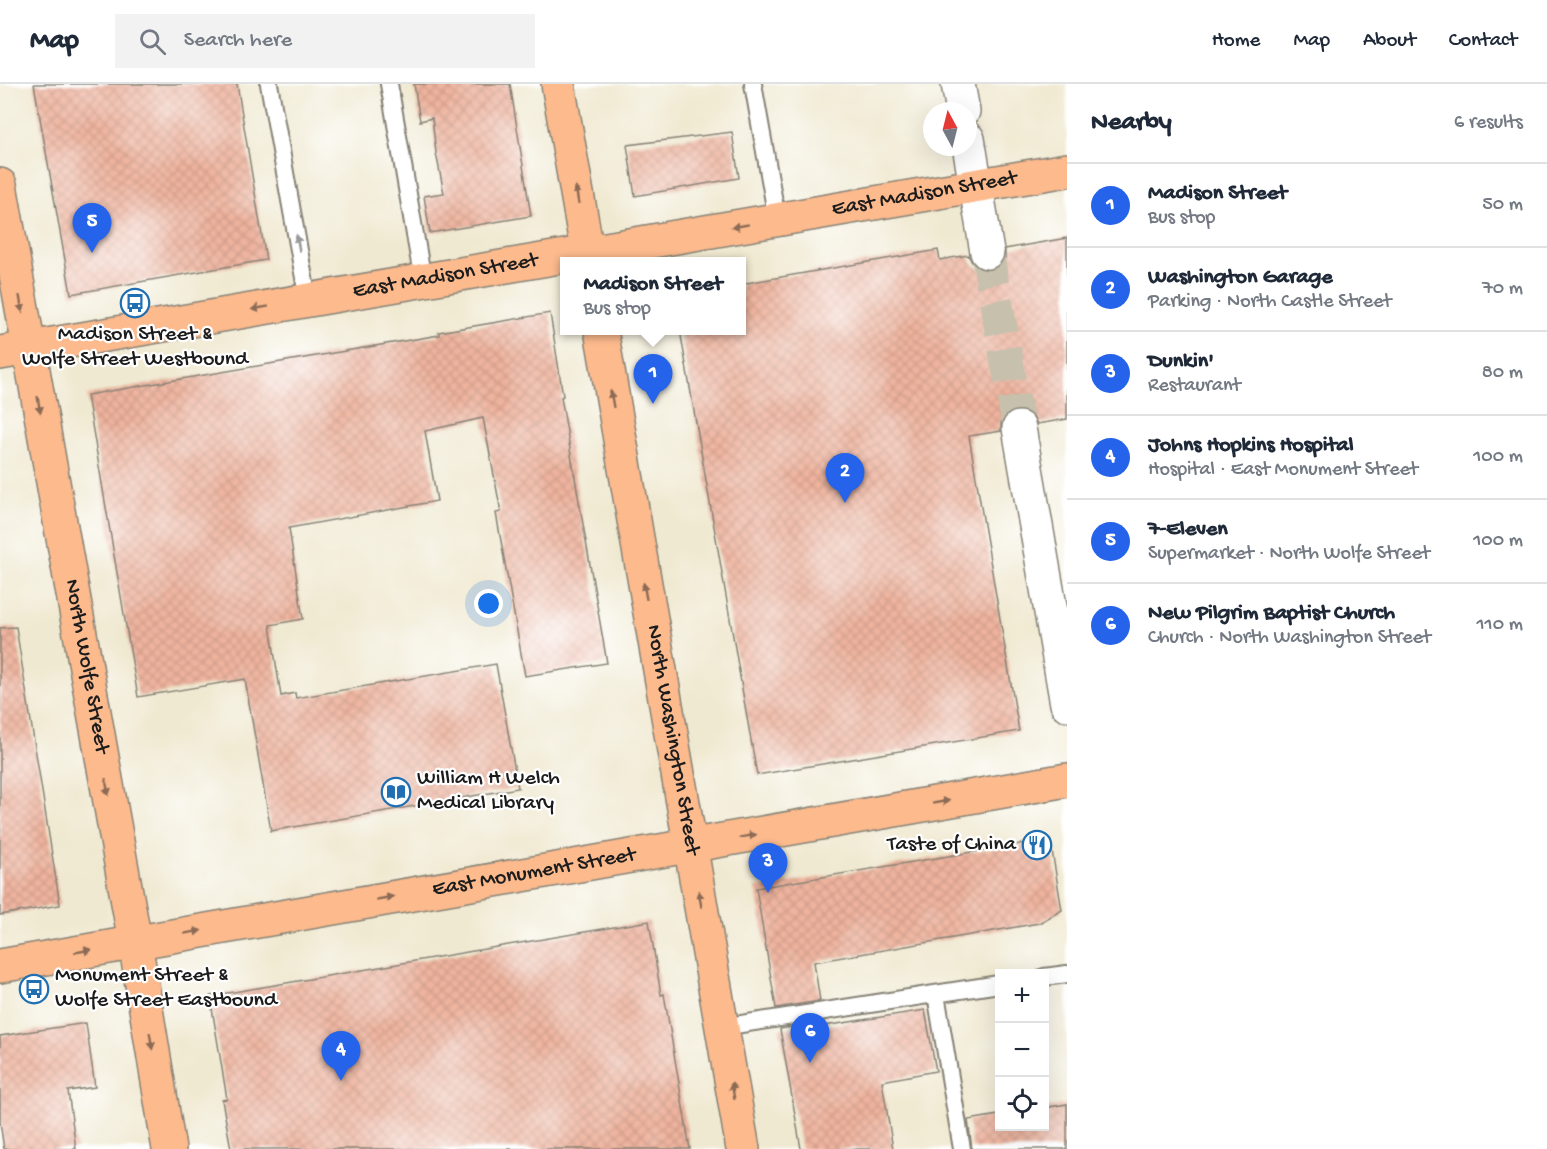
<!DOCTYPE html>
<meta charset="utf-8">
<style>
:root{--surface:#fff;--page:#f2f2f3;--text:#1f2937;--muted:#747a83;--line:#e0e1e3;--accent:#2563eb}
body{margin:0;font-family:"Gochi Hand",sans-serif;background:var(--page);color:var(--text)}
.controls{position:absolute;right:18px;bottom:18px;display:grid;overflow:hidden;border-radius:0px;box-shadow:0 6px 24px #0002}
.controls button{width:54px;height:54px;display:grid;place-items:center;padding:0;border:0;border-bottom:2px solid var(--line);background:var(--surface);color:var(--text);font:30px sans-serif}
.compass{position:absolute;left:923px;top:18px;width:54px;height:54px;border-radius:50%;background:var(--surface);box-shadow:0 6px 24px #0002;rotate:353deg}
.you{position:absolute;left:489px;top:520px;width:21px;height:21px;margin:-15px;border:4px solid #fff;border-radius:50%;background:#1a73e8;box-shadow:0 0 0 9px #1a73e833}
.badge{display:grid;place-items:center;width:39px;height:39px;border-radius:50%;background:var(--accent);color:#fff;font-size:20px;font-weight:700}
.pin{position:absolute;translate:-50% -50px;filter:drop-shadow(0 2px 3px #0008)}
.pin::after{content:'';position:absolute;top:32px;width:21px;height:18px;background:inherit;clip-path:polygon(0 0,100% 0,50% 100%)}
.popup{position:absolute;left:560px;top:173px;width:186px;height:78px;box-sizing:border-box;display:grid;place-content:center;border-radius:0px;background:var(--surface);filter:drop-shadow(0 2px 4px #0005);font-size:20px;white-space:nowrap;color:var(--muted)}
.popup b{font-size:22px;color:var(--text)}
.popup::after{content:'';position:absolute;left:50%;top:100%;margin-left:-12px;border:12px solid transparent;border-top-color:var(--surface)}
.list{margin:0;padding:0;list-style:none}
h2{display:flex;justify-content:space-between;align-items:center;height:78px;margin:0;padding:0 24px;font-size:26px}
h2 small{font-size:20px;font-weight:400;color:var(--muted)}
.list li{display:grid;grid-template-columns:39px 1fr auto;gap:18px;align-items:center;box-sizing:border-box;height:84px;padding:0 24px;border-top:2px solid var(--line)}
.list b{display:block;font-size:22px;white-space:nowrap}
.list p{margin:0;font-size:20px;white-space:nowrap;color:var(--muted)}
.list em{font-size:20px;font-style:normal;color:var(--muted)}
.icon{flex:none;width:33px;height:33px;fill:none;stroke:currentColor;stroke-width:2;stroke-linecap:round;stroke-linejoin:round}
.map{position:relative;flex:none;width:1067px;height:1065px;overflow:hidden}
header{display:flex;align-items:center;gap:36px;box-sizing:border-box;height:84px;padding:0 30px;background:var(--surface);border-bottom:2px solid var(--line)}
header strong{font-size:28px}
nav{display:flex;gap:33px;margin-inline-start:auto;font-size:21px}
.search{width:420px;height:54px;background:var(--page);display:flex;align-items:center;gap:15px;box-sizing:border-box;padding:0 21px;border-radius:0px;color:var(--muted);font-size:22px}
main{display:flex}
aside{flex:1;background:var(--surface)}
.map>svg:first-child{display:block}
.building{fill:url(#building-cross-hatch)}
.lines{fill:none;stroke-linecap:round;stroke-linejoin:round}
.minor-tunnel{stroke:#c6c0ad;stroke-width:33;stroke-dasharray:33 16;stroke-linecap:butt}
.service-casing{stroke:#868276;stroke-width:20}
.minor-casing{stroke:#868276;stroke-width:36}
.primary-casing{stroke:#868276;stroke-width:36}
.service{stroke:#fff;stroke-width:16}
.minor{stroke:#fff;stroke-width:33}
.primary{stroke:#fcba8d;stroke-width:33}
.oneway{fill:#8c6b54}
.oneway2{fill:#999}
.labels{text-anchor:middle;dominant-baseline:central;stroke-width:4.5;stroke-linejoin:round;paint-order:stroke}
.street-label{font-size:22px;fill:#1c1c1c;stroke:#fff}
.poi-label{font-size:22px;fill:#1c1c1c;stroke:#fff;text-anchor:start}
</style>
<header>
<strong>Map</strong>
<div class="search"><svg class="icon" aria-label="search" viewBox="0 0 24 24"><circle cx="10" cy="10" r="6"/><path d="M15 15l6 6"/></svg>Search here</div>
<nav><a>Home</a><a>Map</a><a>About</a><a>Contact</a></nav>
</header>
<main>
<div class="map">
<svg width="1067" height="1065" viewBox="0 0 1067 1065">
<defs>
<pattern id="building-cross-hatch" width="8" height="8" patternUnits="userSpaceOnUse" patternTransform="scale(1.5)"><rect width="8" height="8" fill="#efb49e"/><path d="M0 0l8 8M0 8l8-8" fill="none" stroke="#cc9a88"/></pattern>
</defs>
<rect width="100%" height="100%" fill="#fff"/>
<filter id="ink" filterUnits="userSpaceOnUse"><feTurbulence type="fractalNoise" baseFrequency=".0167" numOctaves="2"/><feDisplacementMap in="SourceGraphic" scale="12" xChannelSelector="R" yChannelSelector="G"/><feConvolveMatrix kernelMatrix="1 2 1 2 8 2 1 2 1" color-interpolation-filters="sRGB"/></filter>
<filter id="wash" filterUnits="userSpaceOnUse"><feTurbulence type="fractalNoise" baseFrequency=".008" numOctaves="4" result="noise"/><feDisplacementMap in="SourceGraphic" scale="24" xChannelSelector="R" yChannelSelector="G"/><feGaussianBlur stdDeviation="1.35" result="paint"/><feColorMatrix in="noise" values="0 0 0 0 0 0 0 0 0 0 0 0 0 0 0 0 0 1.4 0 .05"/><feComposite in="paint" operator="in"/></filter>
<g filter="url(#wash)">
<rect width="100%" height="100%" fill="#f0e9d1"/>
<g id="blocks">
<path class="building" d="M34 0H237L266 176 71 210Z
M414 0H510L531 132 430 149 424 112 444 109 436 69 432 34 420 37Z
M732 48 739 94 635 112 627 61Z
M1067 154V335L1037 340 1033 332 1025 326H1016L1007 330 1001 338V347L969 352 1019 647 757 691 680 246H741V200L938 166 940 176 968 171 973 180 981 186 990 187 999 182 1005 174V165Z
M550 229 563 312 561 313 607 579 525 592 496 429 501 428 483 334 425 347 437 417 289 444 303 535 270 541 281 612 295 609 296 614 496 580 518 704 271 747 245 595 138 613 87 311 439 251V248Z
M16 543 60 821 0 831V544Z
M1050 755 1062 826 1039 839 814 878 820 917 776 924 756 804Z
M649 837 661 911 664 910 690 1065H231L222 1016 227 1015 210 912Z
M925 926 936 987 882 997 893 1065H801L780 945 824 938V942Z
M86 939 95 1003 68 1007 76 1065H4L0 1038V952Z
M1067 1020V1065H972L968 1036 999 1031V1042H1044V1024Z"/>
</g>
</g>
<g filter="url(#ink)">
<use href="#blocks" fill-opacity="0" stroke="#868276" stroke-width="1.5"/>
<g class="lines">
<path class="minor-tunnel" d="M987 168 1019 344"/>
<g class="service-casing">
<path id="service" d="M269 0 308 216
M389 0 423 197
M753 0 777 135
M1044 893 1067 890
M936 910 962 1065
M722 943 999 900"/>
</g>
<g class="minor-casing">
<path id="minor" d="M958 0 963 27
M968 55 987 168
M1019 344 1067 620"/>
</g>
<g class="primary-casing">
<g id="primary">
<path d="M558 0 589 178"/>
<path id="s1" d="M0 101 135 858 169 1065"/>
<path id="s2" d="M601 246 743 1065"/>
<path id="s3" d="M0 269 1067 86"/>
<path id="s4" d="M0 882 1067 696"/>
</g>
</g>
<use href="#service" class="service"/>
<use href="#minor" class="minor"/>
<use href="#primary" class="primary"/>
</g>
<defs><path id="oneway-solid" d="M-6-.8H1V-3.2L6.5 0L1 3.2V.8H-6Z" transform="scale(1.5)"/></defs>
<g class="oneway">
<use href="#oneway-solid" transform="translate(577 111) rotate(-100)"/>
<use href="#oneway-solid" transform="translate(740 142) rotate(170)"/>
<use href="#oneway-solid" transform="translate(21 220) rotate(80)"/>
<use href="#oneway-solid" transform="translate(260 224) rotate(170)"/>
<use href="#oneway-solid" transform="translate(612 315) rotate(-100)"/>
<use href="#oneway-solid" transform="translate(39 321) rotate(80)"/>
<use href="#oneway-solid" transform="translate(645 507) rotate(-100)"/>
<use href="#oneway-solid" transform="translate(107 703) rotate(80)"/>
<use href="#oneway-solid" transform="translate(941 718) rotate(-10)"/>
<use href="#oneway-solid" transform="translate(748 752) rotate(-10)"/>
<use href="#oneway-solid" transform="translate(385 814) rotate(-10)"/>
<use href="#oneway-solid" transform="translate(700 815) rotate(-100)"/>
<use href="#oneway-solid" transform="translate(193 848) rotate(-10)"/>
<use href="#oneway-solid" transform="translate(83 867) rotate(-10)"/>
<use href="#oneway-solid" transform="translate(151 957) rotate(81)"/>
<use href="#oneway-solid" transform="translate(733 1007) rotate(-100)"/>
</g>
<use class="oneway2" href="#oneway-solid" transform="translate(298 159) rotate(-100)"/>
</g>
<defs>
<g id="bus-ring" transform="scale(1.5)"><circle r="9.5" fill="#fff" stroke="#1f6fb2" stroke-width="1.5"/><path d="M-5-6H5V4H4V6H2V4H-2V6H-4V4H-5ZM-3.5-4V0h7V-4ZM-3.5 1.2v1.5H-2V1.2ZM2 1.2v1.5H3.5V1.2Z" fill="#1f6fb2"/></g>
<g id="library-ring" transform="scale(1.5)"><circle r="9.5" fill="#fff" stroke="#1f6fb2" stroke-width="1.5"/><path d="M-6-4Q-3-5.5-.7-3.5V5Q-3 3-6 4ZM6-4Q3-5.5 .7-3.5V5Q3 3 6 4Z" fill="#1f6fb2"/></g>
<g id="restaurant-ring" transform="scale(1.5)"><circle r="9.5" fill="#fff" stroke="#1f6fb2" stroke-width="1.5"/><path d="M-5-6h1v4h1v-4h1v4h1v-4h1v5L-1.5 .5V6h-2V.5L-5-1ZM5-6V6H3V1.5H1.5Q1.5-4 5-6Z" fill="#1f6fb2"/></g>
</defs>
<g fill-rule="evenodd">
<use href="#bus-ring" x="135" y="219"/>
<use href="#library-ring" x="396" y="708"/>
<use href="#restaurant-ring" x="1037" y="761"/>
<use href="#bus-ring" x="34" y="905"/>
</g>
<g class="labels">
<g class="street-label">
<text stroke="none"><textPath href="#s3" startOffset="938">East Madison Street</textPath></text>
<text stroke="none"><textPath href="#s3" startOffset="452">East Madison Street</textPath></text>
<text stroke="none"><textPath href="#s1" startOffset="489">North Wolfe Street</textPath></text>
<text stroke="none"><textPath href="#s2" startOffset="416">North Washington Street</textPath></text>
<text stroke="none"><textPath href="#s4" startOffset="542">East Monument Street</textPath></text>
</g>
<g class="poi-label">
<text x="135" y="251" text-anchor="middle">Madison Street &amp;<tspan x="135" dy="25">Wolfe Street Westbound</tspan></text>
<text x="417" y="695">William H Welch<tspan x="417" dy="25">Medical Library</tspan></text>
<text x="1016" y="761" text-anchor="end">Taste of China</text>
<text x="55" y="892">Monument Street &amp;<tspan x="55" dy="25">Wolfe Street Eastbound</tspan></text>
</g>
</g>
</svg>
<div class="controls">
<button>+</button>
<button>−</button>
<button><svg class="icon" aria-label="locate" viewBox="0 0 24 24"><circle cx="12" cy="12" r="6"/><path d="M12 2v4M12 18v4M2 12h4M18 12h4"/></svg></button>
</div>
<svg class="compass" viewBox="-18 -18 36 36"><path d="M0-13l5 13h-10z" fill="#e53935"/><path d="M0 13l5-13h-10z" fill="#747a83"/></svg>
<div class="you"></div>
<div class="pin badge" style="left:653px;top:320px">1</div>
<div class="popup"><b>Madison Street</b>Bus stop</div>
<div class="pin badge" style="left:845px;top:419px">2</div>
<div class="pin badge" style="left:768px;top:809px">3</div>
<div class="pin badge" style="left:341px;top:997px">4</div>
<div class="pin badge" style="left:92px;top:169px">5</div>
<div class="pin badge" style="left:810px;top:979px">6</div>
</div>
<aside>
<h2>Nearby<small>6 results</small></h2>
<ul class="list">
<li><span class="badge">1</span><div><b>Madison Street</b><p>Bus stop</p></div><em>50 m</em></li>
<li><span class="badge">2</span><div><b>Washington Garage</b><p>Parking · North Castle Street</p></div><em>70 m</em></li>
<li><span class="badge">3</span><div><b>Dunkin'</b><p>Restaurant</p></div><em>80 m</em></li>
<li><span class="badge">4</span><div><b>Johns Hopkins Hospital</b><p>Hospital · East Monument Street</p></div><em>100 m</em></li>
<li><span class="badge">5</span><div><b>7-Eleven</b><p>Supermarket · North Wolfe Street</p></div><em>100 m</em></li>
<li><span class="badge">6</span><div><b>New Pilgrim Baptist Church</b><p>Church · North Washington Street</p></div><em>110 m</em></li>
</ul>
</aside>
</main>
